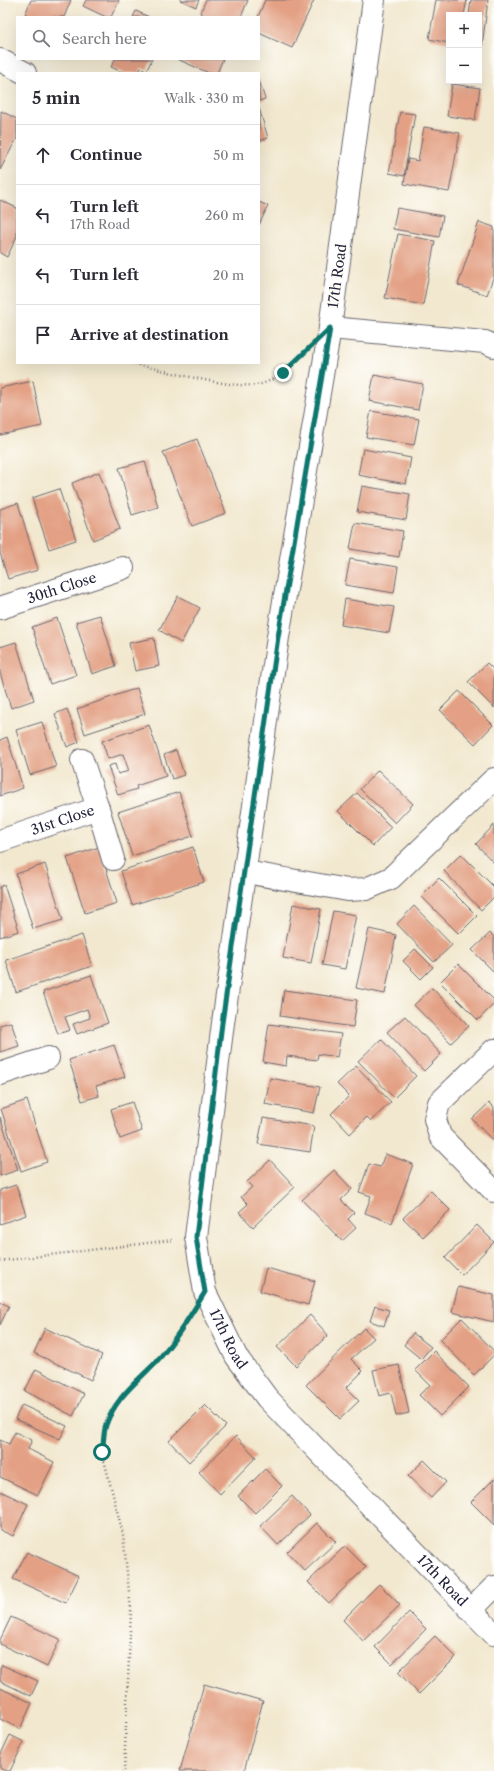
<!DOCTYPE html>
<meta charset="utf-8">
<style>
:root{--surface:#fff;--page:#f2f2f3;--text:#2b2b33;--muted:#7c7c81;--line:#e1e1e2}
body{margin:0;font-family:"Libre Caslon Text",serif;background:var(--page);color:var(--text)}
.controls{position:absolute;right:12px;top:12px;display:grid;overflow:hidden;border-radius:0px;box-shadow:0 4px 16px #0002}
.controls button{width:36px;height:36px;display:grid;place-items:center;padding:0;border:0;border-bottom:1px solid var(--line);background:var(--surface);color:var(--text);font:20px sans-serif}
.stop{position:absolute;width:12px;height:12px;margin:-9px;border:3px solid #0f766e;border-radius:50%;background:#fff}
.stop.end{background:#0f766e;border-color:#fff;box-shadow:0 1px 4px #0008}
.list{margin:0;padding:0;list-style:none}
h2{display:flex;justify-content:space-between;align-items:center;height:52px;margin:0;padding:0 16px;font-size:17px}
h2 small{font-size:13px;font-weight:400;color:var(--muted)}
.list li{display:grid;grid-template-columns:26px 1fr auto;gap:12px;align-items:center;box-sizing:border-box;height:60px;padding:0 16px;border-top:1px solid var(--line)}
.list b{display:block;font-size:15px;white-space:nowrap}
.list p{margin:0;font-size:13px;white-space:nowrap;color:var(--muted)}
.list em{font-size:13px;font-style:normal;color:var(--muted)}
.icon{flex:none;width:22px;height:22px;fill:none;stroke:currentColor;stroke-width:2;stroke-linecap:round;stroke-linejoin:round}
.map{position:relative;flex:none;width:494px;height:1771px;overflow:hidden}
.search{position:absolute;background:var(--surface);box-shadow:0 4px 16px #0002;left:16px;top:16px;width:244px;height:44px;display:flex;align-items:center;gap:10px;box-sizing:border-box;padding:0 14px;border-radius:0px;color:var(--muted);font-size:15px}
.panel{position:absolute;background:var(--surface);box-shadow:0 4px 16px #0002;left:16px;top:72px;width:244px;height:292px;border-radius:0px}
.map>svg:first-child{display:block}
.building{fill:#e3a084}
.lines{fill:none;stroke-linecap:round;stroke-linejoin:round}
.minor-casing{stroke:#6b676f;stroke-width:24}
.path{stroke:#6b676f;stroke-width:2.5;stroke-dasharray:1 3;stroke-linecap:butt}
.minor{stroke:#fff;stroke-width:22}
.route{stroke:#0f766e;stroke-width:5}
.labels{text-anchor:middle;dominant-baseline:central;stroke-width:3.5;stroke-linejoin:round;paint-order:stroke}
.street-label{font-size:14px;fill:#22223b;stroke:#fdfcf7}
</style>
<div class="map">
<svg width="494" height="1771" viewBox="0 0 494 1771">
<rect width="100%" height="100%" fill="#fdfcf7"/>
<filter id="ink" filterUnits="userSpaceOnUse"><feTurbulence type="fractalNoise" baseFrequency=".025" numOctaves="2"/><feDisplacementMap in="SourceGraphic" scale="8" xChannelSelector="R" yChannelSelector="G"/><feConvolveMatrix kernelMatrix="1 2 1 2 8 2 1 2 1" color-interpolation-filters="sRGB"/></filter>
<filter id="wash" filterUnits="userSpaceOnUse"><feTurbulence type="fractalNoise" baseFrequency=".012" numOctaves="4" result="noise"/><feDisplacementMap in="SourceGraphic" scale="16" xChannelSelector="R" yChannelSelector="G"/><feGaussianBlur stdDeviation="0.9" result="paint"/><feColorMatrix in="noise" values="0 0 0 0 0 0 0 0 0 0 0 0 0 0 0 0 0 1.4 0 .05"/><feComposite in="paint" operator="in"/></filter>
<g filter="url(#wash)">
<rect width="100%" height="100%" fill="#f2e8cf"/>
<g id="blocks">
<path class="building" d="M31 0H71L64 17H24Z
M86 0H119L111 17H106L83 6Z
M180 0H199L196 7Z
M206 0H248L241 17H209L200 13Z
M265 0H314L292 48 259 33V17H258Z
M436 0H467L464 15H449V43L429 39Z
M471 0H488L482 47H479V15H469Z
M136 11 149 17H133Z
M115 59H152L147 70 141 68 138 73H124L111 67Z
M177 59H223L217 73H209Z
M259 80 265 99 259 101Z
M452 84 480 88 475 120 447 116Z
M259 108 268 138 259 141Z
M1 111 17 119V138L0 170Z
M400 112 415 114 404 176 389 173Z
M424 127 460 133 449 192 404 184 408 159 418 161Z
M0 200 17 208V236L7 257 0 253Z
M259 202 268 206 259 225Z
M397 208 443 216 439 237 393 229Z
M479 222 494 227V275L487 295 458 285Z
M398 234 435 241 423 305 385 298Z
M374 375 423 384 418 410 369 401Z
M33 381 42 426 0 435V388Z
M371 411 419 419 414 445 366 437Z
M197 439 226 513 192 526 163 452Z
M363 449 411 458 406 484 358 475Z
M145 461 158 507 132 515 119 468Z
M99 472 120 529 93 540 72 483Z
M362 486 410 494 406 520 357 512Z
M59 489 76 540 49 549 32 498Z
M18 503 38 570 8 579 0 553V509Z
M355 523 403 531 399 557 350 549Z
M350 559 398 567 394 593 345 585Z
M178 596 200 608 181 643 159 630Z
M345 599 394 607 389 633 341 625Z
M100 615 116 666 92 674 76 622Z
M57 618 76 675 50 684 32 627Z
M154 638 159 666 135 671 129 643Z
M16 642 34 700 11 708 0 673V647Z
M487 663 494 670V708L468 682Z
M137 688 145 714 85 734 77 709Z
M459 691 493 725 475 744 440 710Z
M67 709 79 742 67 747 55 714Z
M42 722 56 767 30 775 16 730Z
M149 725 166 776 136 786 137 789 118 795 108 766 115 764 118 774 129 771 123 754 108 759 102 741Z
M7 737 23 788 0 796V740Z
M176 750 184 775 172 779 164 755Z
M378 770 413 804 395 823 360 789Z
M179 792 193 836 132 856 118 812Z
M357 793 391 827 373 846 338 811Z
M494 825V863L476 844Z
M99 847 117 903 85 913 67 858Z
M193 847 204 882 132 905 121 871Z
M461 854 494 887V897L481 910 444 871Z
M45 864 63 920 33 929 16 874Z
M439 878 477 916 459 934 421 896Z
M4 885 19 931 0 937V887Z
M293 904 321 909 311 963 283 958Z
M414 906 452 945 434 962 397 924Z
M333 911 356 915 345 969 322 965Z
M369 929 396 935 385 994 356 988Z
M490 933 494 937V972L472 950Z
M82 935 92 966 16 992 6 960Z
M415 949 433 967 421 979 403 961Z
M458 964 494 1000V1004L478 1020 440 982Z
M91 975 108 1023 77 1034 73 1024 90 1018 87 1009 65 1017 70 1030 58 1034 43 992Z
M432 988 469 1026 451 1043 414 1005Z
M284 990 357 1000 353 1027 280 1016Z
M405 1016 441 1054 424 1071 387 1032Z
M11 1022 19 1046 0 1052V1025Z
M269 1024 341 1034 337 1057 318 1054 317 1060 287 1056 286 1066 263 1062Z
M381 1039 416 1076 394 1098 358 1061Z
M114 1045 125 1077 96 1086 99 1096 82 1101 69 1060Z
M356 1066 391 1102 371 1121 367 1117 350 1134 331 1114 349 1096 337 1084Z
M270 1078 320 1087 314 1113 265 1104Z
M27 1100 47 1162 21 1171 1 1109Z
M132 1102 142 1131 120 1139 111 1109Z
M489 1103 494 1108V1142L472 1119Z
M0 1117 18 1170 0 1176Z
M263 1118 314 1126 310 1152 258 1144Z
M385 1154 413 1164 392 1223 365 1213 371 1196 359 1192 369 1164 380 1167Z
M270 1160 295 1187 253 1227 239 1212 248 1204 241 1197 252 1187 247 1182Z
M334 1170 352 1189 341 1200 354 1213 348 1219 356 1228 342 1241 302 1200Z
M16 1185 26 1215 0 1224V1190Z
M431 1191 450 1210 423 1237 403 1218Z
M477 1225 494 1242 462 1275 445 1258Z
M266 1268 315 1281 308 1305 260 1291Z
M458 1287 494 1295V1322L452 1312Z
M0 1302 9 1306 0 1325Z
M375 1306 389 1310 384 1326 370 1321Z
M310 1315 328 1335 296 1366 277 1347Z
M462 1318 494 1351V1355L474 1375 440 1340Z
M45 1328 102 1355 91 1380 34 1353Z
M364 1328 374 1338 351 1359 363 1371 346 1388 359 1401 340 1419 306 1385Z
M413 1333 431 1347 421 1359 404 1345Z
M434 1351 469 1387 440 1416 419 1395 430 1385 415 1370Z
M399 1365 409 1413 396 1416 391 1393 379 1396 373 1370Z
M36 1369 84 1394 73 1416 25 1391Z
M22 1405 67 1426 60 1439 15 1419Z
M205 1405 226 1426 189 1462 169 1441Z
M15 1432 32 1440 28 1449 54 1462 38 1495 0 1477V1440L9 1444Z
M236 1436 256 1457 220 1494 199 1472Z
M424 1460 446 1482 431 1498 408 1476Z
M265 1469 282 1486 255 1513 238 1496Z
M494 1479V1525L471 1502Z
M0 1491 28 1504 13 1536 0 1530Z
M292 1496 310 1515 278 1545 260 1526Z
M317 1523 336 1542 305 1571 287 1552Z
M345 1546 366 1567 329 1603 308 1582Z
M27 1552 79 1576 66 1603 13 1579Z
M379 1584 400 1605 363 1641 343 1620Z
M409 1612 426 1629 392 1664 375 1647Z
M11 1617 60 1639 47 1667 0 1644V1640Z
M435 1636 456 1657 419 1694 398 1672Z
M2 1665 38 1681 31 1696 0 1681V1669Z
M204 1684 263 1701 244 1771H180Z
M0 1688 32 1703 20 1729 0 1719Z
M10 1735 24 1742 10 1771H5L0 1768V1756Z"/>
</g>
</g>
<g filter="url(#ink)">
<use href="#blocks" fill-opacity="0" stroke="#6b676f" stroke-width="1"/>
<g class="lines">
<g class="minor-casing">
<g id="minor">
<path id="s1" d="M374 0 330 328 278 637 223 1023 196 1237 205 1292 236 1356 267 1398 494 1634"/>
<path d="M0 60 25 73"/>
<path d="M330 328 485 342 494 346"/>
<path id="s2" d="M0 608 123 568"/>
<path d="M82 760 98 808"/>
<path id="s3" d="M0 841 98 808 113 859"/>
<path d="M245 872 348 890 366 889 391 878 494 779"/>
<path d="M494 1050 439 1103 435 1119 440 1136 494 1191"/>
<path d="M0 1074 48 1058"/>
<path d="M471 1610 494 1587"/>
</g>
</g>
<path class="path" d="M131 363C159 369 236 391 261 384 276 380 289 367 300 356
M0 1261 172 1240
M124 1771 131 1611 123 1534 102 1452 106 1425 120 1398 136 1380 155 1363 176 1337 190 1316"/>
<use href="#minor" class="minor"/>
</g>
</g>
<g class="lines" filter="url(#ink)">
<path class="route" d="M102 1452C104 1443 103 1433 106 1425 115 1398 137 1382 156 1362 175 1341 190 1316 205 1292L196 1237 222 1023 278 637 330 328 283 373"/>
</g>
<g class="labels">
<g class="street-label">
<text transform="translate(337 276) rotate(-82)">17th Road</text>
<text stroke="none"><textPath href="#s2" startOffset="65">30th Close</textPath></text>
<text stroke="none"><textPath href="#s3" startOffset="66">31st Close</textPath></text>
<text stroke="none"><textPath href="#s1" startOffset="1358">17th Road</textPath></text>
<text stroke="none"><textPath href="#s1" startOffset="1682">17th Road</textPath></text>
</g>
</g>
</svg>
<div class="controls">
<button>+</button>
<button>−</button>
</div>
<div class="stop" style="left:102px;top:1452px"></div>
<div class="stop end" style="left:283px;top:373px"></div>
<div class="search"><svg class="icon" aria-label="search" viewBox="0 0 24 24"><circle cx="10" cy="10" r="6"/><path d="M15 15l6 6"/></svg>Search here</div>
<section class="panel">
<h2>5 min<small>Walk · 330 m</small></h2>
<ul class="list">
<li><svg class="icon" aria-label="ahead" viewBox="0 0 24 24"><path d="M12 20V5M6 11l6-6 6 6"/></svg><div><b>Continue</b></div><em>50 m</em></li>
<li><svg class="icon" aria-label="left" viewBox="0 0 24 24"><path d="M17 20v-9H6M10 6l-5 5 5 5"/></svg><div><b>Turn left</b><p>17th Road</p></div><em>260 m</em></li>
<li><svg class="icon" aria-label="left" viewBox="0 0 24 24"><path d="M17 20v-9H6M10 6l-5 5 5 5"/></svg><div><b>Turn left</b></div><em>20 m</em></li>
<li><svg class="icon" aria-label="arrive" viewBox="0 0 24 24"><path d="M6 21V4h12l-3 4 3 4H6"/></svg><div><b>Arrive at destination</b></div></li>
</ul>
</section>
</div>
